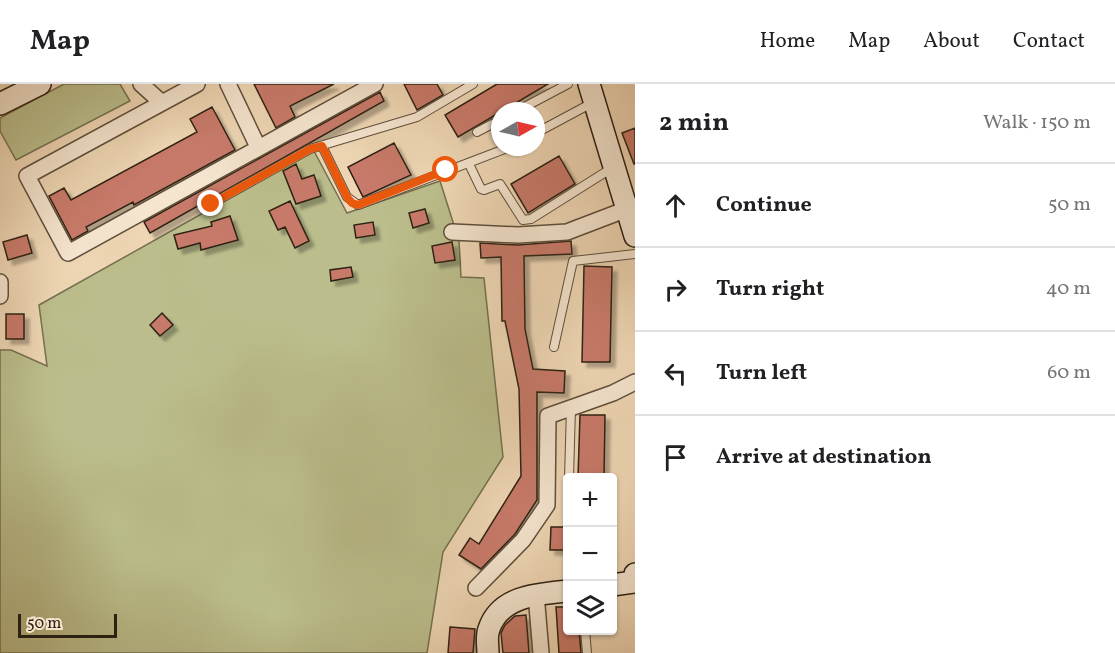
<!DOCTYPE html>
<meta charset="utf-8">
<style>
:root{--surface:#fff;--page:#f6f6f6;--text:#202124;--muted:#757577;--line:#e0e0e0}
body{margin:0;font-family:Vollkorn,serif;background:var(--page);color:var(--text)}
.controls{position:absolute;right:18px;bottom:18px;display:grid;overflow:hidden;border-radius:6px;box-shadow:0 2px 4px #0004}
.controls button{width:54px;height:54px;display:grid;place-items:center;padding:0;border:0;border-bottom:2px solid var(--line);background:var(--surface);color:var(--text);font:30px sans-serif}
.compass{position:absolute;left:491px;top:18px;width:54px;height:54px;border-radius:50%;background:var(--surface);box-shadow:0 2px 4px #0004;rotate:82deg}
.scale{position:absolute;left:18px;bottom:15px;width:99px;box-sizing:border-box;padding-left:6px;border:3px solid #2d2112;border-top:0;font-size:16px;line-height:21px;white-space:nowrap;color:#2d2112;-webkit-text-stroke:4px #f5e5cf;paint-order:stroke}
.stop{position:absolute;width:18px;height:18px;margin:-14px;border:4px solid #ea580c;border-radius:50%;background:#fff}
.stop.end{background:#ea580c;border-color:#fff;box-shadow:0 2px 6px #0008}
.list{margin:0;padding:0;list-style:none}
h2{display:flex;justify-content:space-between;align-items:center;height:78px;margin:0;padding:0 24px;font-size:26px}
h2 small{font-size:20px;font-weight:400;color:var(--muted)}
.list li{display:grid;grid-template-columns:39px 1fr auto;gap:18px;align-items:center;box-sizing:border-box;height:84px;padding:0 24px;border-top:2px solid var(--line)}
.list b{display:block;font-size:22px;white-space:nowrap}
.list em{font-size:20px;font-style:normal;color:var(--muted)}
.icon{flex:none;width:33px;height:33px;fill:none;stroke:currentColor;stroke-width:2;stroke-linecap:round;stroke-linejoin:round}
.map{position:relative;flex:none;width:635px;height:569px;overflow:hidden}
header{display:flex;align-items:center;gap:36px;box-sizing:border-box;height:84px;padding:0 30px;background:var(--surface);border-bottom:2px solid var(--line)}
header strong{font-size:28px}
nav{display:flex;gap:33px;margin-inline-start:auto;font-size:21px}
main{display:flex}
aside{flex:1;background:var(--surface)}
.map>svg:first-child{display:block}
.green{fill:#bbbe8c;stroke:#74704f;stroke-width:1.5}
.building{fill:#c87a6a;stroke:#2d2112;stroke-width:1.5;filter:url(#shadow)}
.lines{fill:none;stroke-linecap:round;stroke-linejoin:round}
.lane-casing{stroke:#5e4e3b;stroke-width:10}
.street-casing{stroke:#5e4e3b;stroke-width:18}
.secondary-casing{stroke:#2d2112;stroke-width:24}
.lane{stroke:#f5e5cf;stroke-width:8}
.street{stroke:#f5e5cf;stroke-width:15}
.secondary{stroke:#f5e5cf;stroke-width:21}
.route{stroke:#ea580c;stroke-width:8}
</style>
<header>
<strong>Map</strong>
<nav><a>Home</a><a>Map</a><a>About</a><a>Contact</a></nav>
</header>
<main>
<div class="map">
<svg width="635" height="569" viewBox="0 0 635 569">
<defs>
<filter id="shadow"><feDropShadow dx="5" dy="5" stdDeviation="1.5" flood-color="#0004"/></filter>
</defs>
<rect width="100%" height="100%" fill="#efd7b5"/>
<filter id="stains"><feTurbulence type="fractalNoise" baseFrequency=".00333" numOctaves="4"/><feColorMatrix values="0 0 0 0 .2 0 0 0 0 .09 0 0 0 0 .02 0 0 0 .5 -.17"/></filter>
<radialGradient id="worn" r=".72"><stop offset=".6" stop-color="#630" stop-opacity="0"/><stop offset="1" stop-color="#630" stop-opacity=".3"/></radialGradient>
<path class="green" d="M64 0H120L130 17 16 76 0 47V34Z
M314 67 347 129 440 97 459 157 461 193 484 194 503 373 443 468 427 569H0V266H11L47 282 39 221Z"/>
<path class="building" d="M254 0H334L290 22 295 33 276 44Z
M404 0H437L443 11 417 26Z
M497 0H548L458 53 445 31Z
M380 8 384 17 150 149 144 138Z
M212 23 235 66 134 121 133 118 86 143 88 147 72 156 49 112 64 104 71 116 197 48 190 35Z
M635 44V80H634L622 49Z
M394 59 411 91 363 113 348 83Z
M559 72 575 100 528 129 511 100Z
M296 80 302 95 314 91 321 112 296 120 283 87Z
M290 117 309 157 295 164 285 143 278 146 269 127Z
M425 125 429 139 413 144 409 129Z
M230 132 238 156 201 166 200 159 178 165 174 151 212 142 211 138Z
M373 138 375 151 356 154 354 141Z
M27 151 32 169 8 176 3 158Z
M571 157 572 170 524 172 525 245 533 285 565 287 564 309 537 308V416L515 450 481 485 459 471 470 454 479 460 521 392 519 305 505 237H502L501 173 481 174 480 159 518 161Z
M452 158 455 176 435 179 432 162Z
M584 182 612 183 610 278H582Z
M351 183 353 193 331 197 330 186Z
M162 229 173 241 160 252 150 241Z
M6 230H24V255H6Z
M580 331H605L604 393H578Z
M551 443H567V466H550Z
M556 523H567V546H579L581 569H559Z
M526 531 529 569H503L501 549 505 541 515 532Z
M450 543 475 545 473 569H448Z"/>
<g class="lines">
<g class="lane-casing">
<path id="lane" d="M517 27 568 0
M477 48 500 36
M536 49 592 19
M322 62 347 113 358 121 510 63
M469 80 481 105 484 106 500 100 523 136 531 135 612 84
M211 120 310 65 417 33 473 0
M554 263 573 177 635 170
M569 394 571 323
M585 546 587 569"/>
</g>
<g class="street-casing">
<path id="street" d="M141 0 162 19
M197 0 27 92 68 169 375 0
M228 0 258 63
M452 148 518 151 567 148 635 122
M0 198V212
M476 504 523 456 547 421 548 332 613 309 635 298
M536 510 541 569"/>
</g>
<g class="secondary-casing">
<path id="secondary" d="M589 0 635 152
M0 20 40 0
M612 501 634 498 635 490
M488 569C488 562 486 552 489 545 500 512 537 510 568 507"/>
</g>
<use href="#lane" class="lane"/>
<use href="#street" class="street"/>
<use href="#secondary" class="secondary"/>
</g>
<g class="lines">
<path class="route" d="M211 120 310 65 322 62 347 113 352 119 358 121 446 86"/>
</g>
<rect width="100%" height="100%" filter="url(#stains)"/>
<rect width="100%" height="100%" fill="url(#worn)"/>
</svg>
<div class="controls">
<button>+</button>
<button>−</button>
<button><svg class="icon" aria-label="layers" viewBox="0 0 24 24"><path d="M12 4l9 5-9 5-9-5zM3 14l9 5 9-5"/></svg></button>
</div>
<svg class="compass" viewBox="-18 -18 36 36"><path d="M0-13l5 13h-10z" fill="#e53935"/><path d="M0 13l5-13h-10z" fill="#757577"/></svg>
<div class="scale">50 m</div>
<div class="stop" style="left:446px;top:86px"></div>
<div class="stop end" style="left:211px;top:120px"></div>
</div>
<aside>
<h2>2 min<small>Walk · 150 m</small></h2>
<ul class="list">
<li><svg class="icon" aria-label="ahead" viewBox="0 0 24 24"><path d="M12 20V5M6 11l6-6 6 6"/></svg><div><b>Continue</b></div><em>50 m</em></li>
<li><svg class="icon" aria-label="right" viewBox="0 0 24 24"><path d="M7 20v-9h11M14 6l5 5-5 5"/></svg><div><b>Turn right</b></div><em>40 m</em></li>
<li><svg class="icon" aria-label="left" viewBox="0 0 24 24"><path d="M17 20v-9H6M10 6l-5 5 5 5"/></svg><div><b>Turn left</b></div><em>60 m</em></li>
<li><svg class="icon" aria-label="arrive" viewBox="0 0 24 24"><path d="M6 21V4h12l-3 4 3 4H6"/></svg><div><b>Arrive at destination</b></div></li>
</ul>
</aside>
</main>
